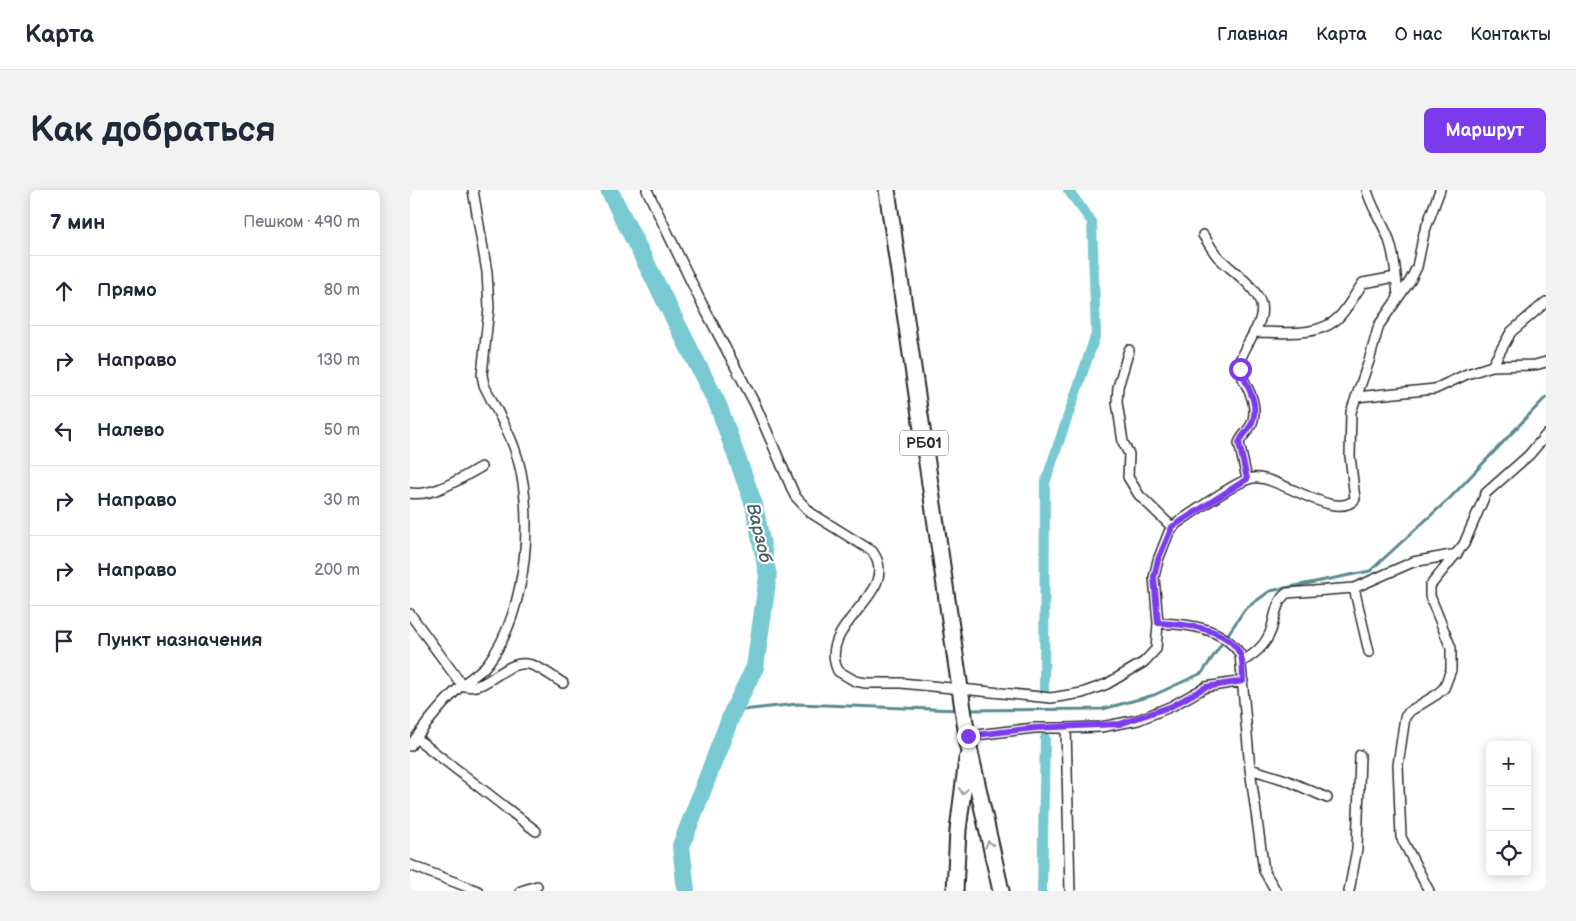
<!DOCTYPE html>
<html lang="ru">
<meta charset="utf-8">
<style>
:root{--surface:#fff;--page:#f2f2f3;--text:#1f2937;--muted:#747a83;--line:#e0e1e3;--accent:#7c3aed}
body{margin:0;font-family:"Balsamiq Sans",sans-serif;background:var(--page);color:var(--text)}
.controls{position:absolute;right:15px;bottom:15px;display:grid;overflow:hidden;border-radius:8px;box-shadow:0 2px 12px #0003}
.controls button{width:45px;height:45px;display:grid;place-items:center;padding:0;border:0;border-bottom:1px solid var(--line);background:var(--surface);color:var(--text);font:25px sans-serif}
.stop{position:absolute;width:15px;height:15px;margin:-11px;border:4px solid #7c3aed;border-radius:50%;background:#fff}
.stop.end{background:#7c3aed;border-color:#fff;box-shadow:0 1px 5px #0008}
.list{margin:0;padding:0;list-style:none}
h2{display:flex;justify-content:space-between;align-items:center;height:65px;margin:0;padding:0 20px;font-size:21px}
h2 small{font-size:16px;font-weight:400;color:var(--muted)}
.list li{display:grid;grid-template-columns:32px 1fr auto;gap:15px;align-items:center;box-sizing:border-box;height:70px;padding:0 20px;border-top:1px solid var(--line)}
.list b{display:block;font-size:19px;white-space:nowrap}
.list em{font-size:16px;font-style:normal;color:var(--muted)}
.icon{flex:none;width:28px;height:28px;fill:none;stroke:currentColor;stroke-width:2;stroke-linecap:round;stroke-linejoin:round}
.map{position:relative;flex:none;width:1136px;height:701px;overflow:hidden;border-radius:8px}
header{display:flex;align-items:center;gap:30px;box-sizing:border-box;height:70px;padding:0 25px;background:var(--surface);border-bottom:1px solid var(--line)}
header strong{font-size:24px}
nav{display:flex;gap:28px;margin-inline-start:auto;font-size:18px}
.intro{display:flex;align-items:center;justify-content:space-between;box-sizing:border-box;height:120px;padding:0 30px}
h1{margin:0;font-size:35px}
.button{padding:12px 22px;border-radius:8px;background:var(--accent);color:#fff;font-size:18px;font-weight:700}
main{display:flex;gap:30px;padding:0 30px}
aside{flex:1;background:var(--surface);border-radius:8px;box-shadow:0 2px 12px #0003}
.map>svg:first-child{display:block}
.lines{fill:none;stroke-linecap:round;stroke-linejoin:round}
.stream{stroke:#598a8f;stroke-width:3}
.canal{stroke:#78c9d1;stroke-width:10}
.river{stroke:#78c9d1;stroke-width:18}
.minor-casing{stroke:#2b2b2b;stroke-width:12}
.trunk-casing{stroke:#2b2b2b;stroke-width:19}
.minor{stroke:#fff;stroke-width:9}
.trunk{stroke:#fff;stroke-width:15}
.oneway{stroke:#a0a0a0}
.route{stroke:#7c3aed;stroke-width:6}
.labels{text-anchor:middle;dominant-baseline:central;stroke-width:4.5;stroke-linejoin:round;paint-order:stroke}
.shield{fill:#fff;stroke:#6b6b6b;stroke-width:1}
.shield-label{font-size:15px;font-weight:bold;fill:#2b2b2b}
.water-label{font-size:18px;font-style:italic;fill:#466265;stroke:#fff}
</style>
<header>
<strong>Карта</strong>
<nav><a>Главная</a><a>Карта</a><a>О нас</a><a>Контакты</a></nav>
</header>
<div class="intro"><h1>Как добраться</h1><a class="button">Маршрут</a></div>
<main>
<aside>
<h2>7 мин<small>Пешком · 490 m</small></h2>
<ul class="list">
<li><svg class="icon" aria-label="ahead" viewBox="0 0 24 24"><path d="M12 20V5M6 11l6-6 6 6"/></svg><div><b>Прямо</b></div><em>80 m</em></li>
<li><svg class="icon" aria-label="right" viewBox="0 0 24 24"><path d="M7 20v-9h11M14 6l5 5-5 5"/></svg><div><b>Направо</b></div><em>130 m</em></li>
<li><svg class="icon" aria-label="left" viewBox="0 0 24 24"><path d="M17 20v-9H6M10 6l-5 5 5 5"/></svg><div><b>Налево</b></div><em>50 m</em></li>
<li><svg class="icon" aria-label="right" viewBox="0 0 24 24"><path d="M7 20v-9h11M14 6l5 5-5 5"/></svg><div><b>Направо</b></div><em>30 m</em></li>
<li><svg class="icon" aria-label="right" viewBox="0 0 24 24"><path d="M7 20v-9h11M14 6l5 5-5 5"/></svg><div><b>Направо</b></div><em>200 m</em></li>
<li><svg class="icon" aria-label="arrive" viewBox="0 0 24 24"><path d="M6 21V4h12l-3 4 3 4H6"/></svg><div><b>Пункт назначения</b></div></li>
</ul>
</aside>
<div class="map">
<svg width="1136" height="701" viewBox="0 0 1136 701">
<rect width="100%" height="100%" fill="#fff"/>
<filter id="ink" filterUnits="userSpaceOnUse"><feTurbulence type="fractalNoise" baseFrequency=".02" numOctaves="2"/><feDisplacementMap in="SourceGraphic" scale="10" xChannelSelector="R" yChannelSelector="G"/><feConvolveMatrix kernelMatrix="1 2 1 2 8 2 1 2 1" color-interpolation-filters="sRGB"/></filter>
<g filter="url(#ink)">
<g class="lines">
<path class="stream" d="M557 520 693 519 744 505 792 483 835 419 860 401 960 381 1041 307 1136 207
M323 521 387 514 548 520"/>
<path class="canal" d="M634 506 635 293 686 144 682 32 658 0
M632 701 635 548"/>
<path class="river" d="M199 0 308 215 344 315 358 386 345 477 323 521 271 656 276 701"/>
<g class="minor-casing">
<path id="minor" d="M237 0 290 110 345 214 385 306 401 323 462 361C494 404 405 433 428 481L445 491 456 493H491L641 508 672 503 697 494 734 472 746 459 748 433 744 387 748 370 759 342 767 333C781 324 829 289 843 288 870 285 925 332 945 309L940 266 941 222 959 171 969 135 1000 91 1007 77 1014 43 1030 0
M957 0C961 17 972 31 978 47 985 66 986 86 988 106
M793 45C798 52 802 60 808 67 821 80 843 94 850 111 858 132 834 152 830 172 827 190 849 204 843 230 841 239 832 245 829 253L837 289
M844 142C871 142 910 148 930 126 939 116 945 104 953 93L986 87
M719 160 708 197 707 212 713 252 719 264 718 287 729 305 762 337
M1082 176 1101 142 1136 112
M946 207 1025 199 1057 184 1082 176 1125 175 1136 172
M0 303C24 307 51 288 71 277
M944 398 959 462
M0 424 52 495C78 505 95 466 122 475 133 479 143 487 153 493
M748 433C778 434 812 437 830 464L840 579 854 681 866 701
M832 472C844 464 854 457 860 443 865 431 865 411 877 403L944 398 1003 372 1047 364
M656 538 691 537 728 530 762 516 796 497 833 491
M558 546 624 538H656L660 701
M6 548 126 641
M0 556C15 535 33 512 52 495 61 488 71 482 78 473 118 422 126 316 104 257 96 235 84 216 74 195L72 185 79 118 77 82 63 0
M840 579 876 590 917 608
M0 675 68 701
M111 701 127 696
M939 701 947 659 950 565
M1019 701 991 647 988 575 995 527 1000 521 1026 505 1034 498 1041 480V458L1020 406V396L1054 354 1076 303 1119 265 1136 245"/>
</g>
<g class="trunk-casing">
<path id="trunk" d="M477 0 558 553 591 701
M545 701 548 640 557 569"/>
</g>
<use href="#minor" class="minor"/>
<use href="#trunk" class="trunk"/>
</g>
<defs><path id="oneway-chevron" d="M-2-3.5L2.5 0L-2 3.5" fill="none" stroke-width="1.6" stroke-linecap="round" stroke-linejoin="round" transform="scale(1.25)"/></defs>
<g class="oneway">
<use href="#oneway-chevron" transform="translate(553 601) rotate(98)"/>
<use href="#oneway-chevron" transform="translate(579 654) rotate(-104)"/>
</g>
</g>
<g class="lines" filter="url(#ink)">
<path class="route" d="M558 546 624 538 710 534 762 516 796 497 833 491C832 483 834 472 830 464 818 437 772 434 748 433L744 387 748 370 762 337 837 289 829 253C832 245 839 240 842 233 850 213 837 197 830 179"/>
</g>
<g class="labels">
<rect class="shield" x="490" y="240.5" width="48" height="25" rx="4"/>
<g class="shield-label">
<text x="514" y="253">РБ01</text>
</g>
<g class="water-label">
<text transform="translate(349 343) rotate(77)">Варзоб</text>
</g>
</g>
</svg>
<div class="controls">
<button>+</button>
<button>−</button>
<button><svg class="icon" aria-label="locate" viewBox="0 0 24 24"><circle cx="12" cy="12" r="6"/><path d="M12 2v4M12 18v4M2 12h4M18 12h4"/></svg></button>
</div>
<div class="stop" style="left:830px;top:179px"></div>
<div class="stop end" style="left:558px;top:546px"></div>
</div>
</main>
